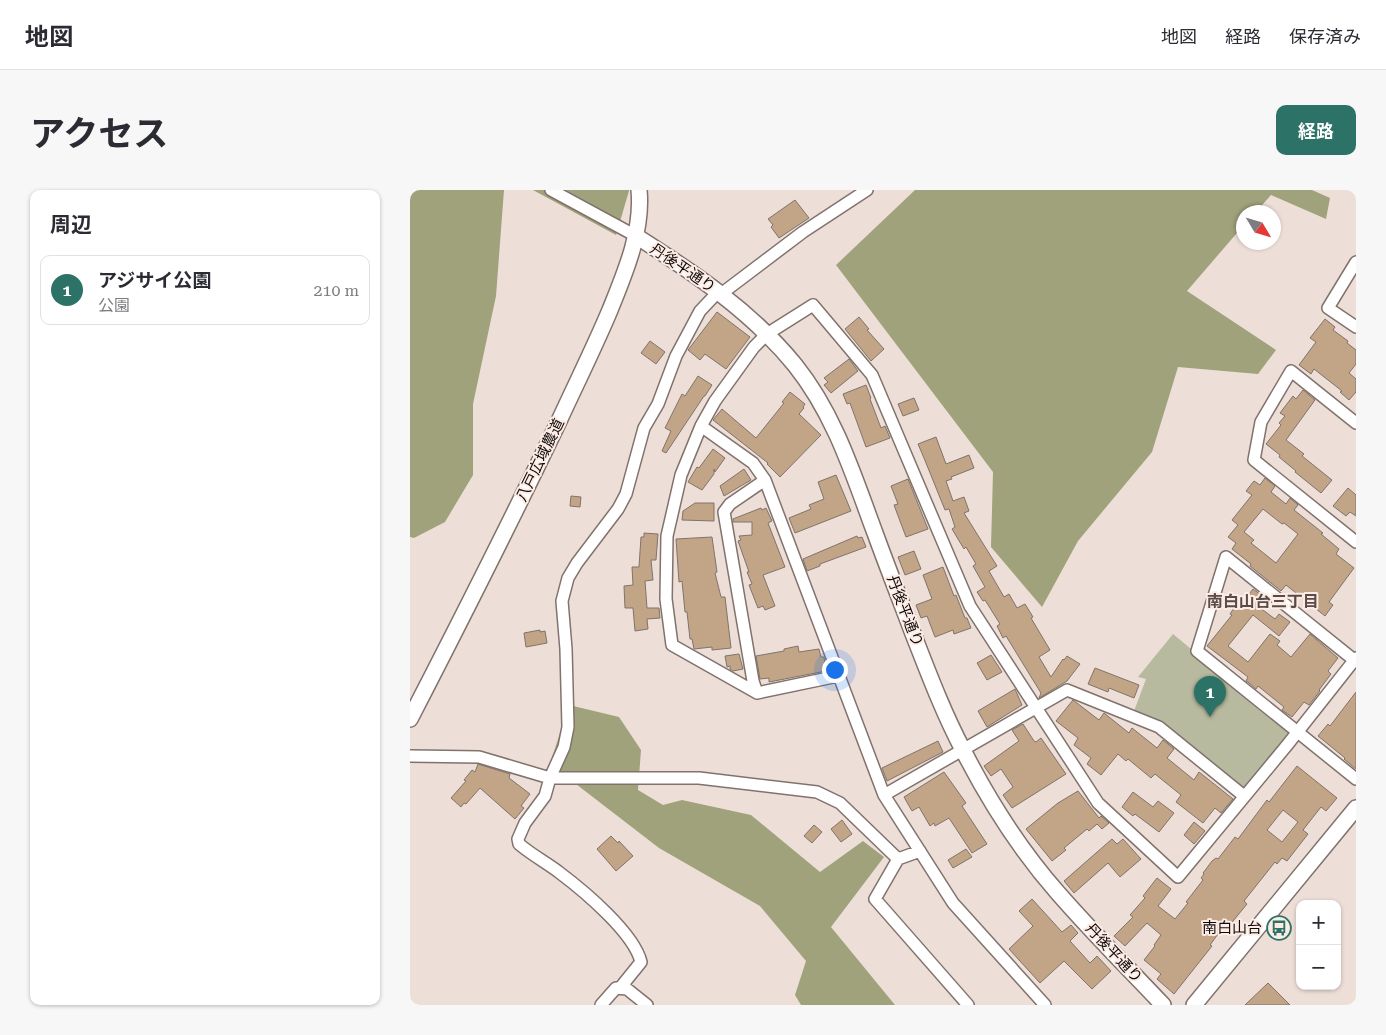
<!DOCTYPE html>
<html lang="ja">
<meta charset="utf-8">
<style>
:root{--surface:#fff;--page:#f7f7f7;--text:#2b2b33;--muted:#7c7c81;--line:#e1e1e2;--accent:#2c7266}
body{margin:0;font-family:"Roboto Serif","Noto Sans JP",serif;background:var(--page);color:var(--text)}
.controls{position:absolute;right:15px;bottom:15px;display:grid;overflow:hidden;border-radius:10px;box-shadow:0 1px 4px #0004}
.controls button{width:45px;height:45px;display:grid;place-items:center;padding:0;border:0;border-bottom:1px solid var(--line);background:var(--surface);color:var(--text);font:25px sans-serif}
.compass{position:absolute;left:826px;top:15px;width:45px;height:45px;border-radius:50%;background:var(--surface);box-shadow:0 1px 4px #0004;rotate:128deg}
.you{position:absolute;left:424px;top:479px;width:18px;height:18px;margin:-12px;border:4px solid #fff;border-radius:50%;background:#1a73e8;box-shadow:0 0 0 8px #1a73e833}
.badge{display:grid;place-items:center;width:32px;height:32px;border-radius:50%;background:var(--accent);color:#fff;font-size:16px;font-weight:700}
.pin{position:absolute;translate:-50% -41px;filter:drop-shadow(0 1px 2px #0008)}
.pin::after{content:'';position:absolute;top:26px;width:18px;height:15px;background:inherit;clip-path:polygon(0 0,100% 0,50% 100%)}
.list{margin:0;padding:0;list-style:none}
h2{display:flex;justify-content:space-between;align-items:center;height:65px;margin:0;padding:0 20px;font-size:21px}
h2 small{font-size:16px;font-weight:400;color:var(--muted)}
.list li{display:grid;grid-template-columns:32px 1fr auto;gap:15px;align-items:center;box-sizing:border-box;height:70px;margin:0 10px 10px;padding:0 10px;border:1px solid var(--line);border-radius:10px}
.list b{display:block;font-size:19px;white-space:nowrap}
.list p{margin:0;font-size:16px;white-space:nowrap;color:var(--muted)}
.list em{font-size:16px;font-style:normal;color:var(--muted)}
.map{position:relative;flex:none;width:946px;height:815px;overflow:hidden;border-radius:10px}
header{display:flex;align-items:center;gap:30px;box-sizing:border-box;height:70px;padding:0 25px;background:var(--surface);border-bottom:1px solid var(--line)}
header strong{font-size:24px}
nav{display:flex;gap:28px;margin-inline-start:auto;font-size:18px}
.intro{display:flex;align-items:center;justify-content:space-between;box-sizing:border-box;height:120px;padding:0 30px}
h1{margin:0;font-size:35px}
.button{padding:12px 22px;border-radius:10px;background:var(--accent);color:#fff;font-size:18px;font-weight:700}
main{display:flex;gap:30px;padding:0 30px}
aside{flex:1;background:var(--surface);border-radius:10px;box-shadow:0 1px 4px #0004}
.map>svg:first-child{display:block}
.green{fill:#b8baa0}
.forest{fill:#9fa27b}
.building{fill:#c2a486;stroke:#7f746b;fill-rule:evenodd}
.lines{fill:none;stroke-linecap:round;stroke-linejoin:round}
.minor-casing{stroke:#80726c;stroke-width:14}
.tertiary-casing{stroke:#80726c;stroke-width:18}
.minor{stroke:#fff;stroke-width:11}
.tertiary{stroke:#fff;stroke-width:15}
.labels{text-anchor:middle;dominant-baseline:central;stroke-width:4;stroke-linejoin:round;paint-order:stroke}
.street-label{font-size:15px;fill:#0f0a08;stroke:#fcece5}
.poi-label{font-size:15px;fill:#0f0a08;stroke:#fcece5;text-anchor:end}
.neighbourhood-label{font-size:16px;font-weight:bold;fill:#594c47;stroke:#fcece5}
</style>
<header>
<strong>地図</strong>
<nav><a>地図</a><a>経路</a><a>保存済み</a></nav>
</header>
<div class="intro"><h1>アクセス</h1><a class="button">経路</a></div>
<main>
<aside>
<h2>周辺<small></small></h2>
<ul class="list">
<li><span class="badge">1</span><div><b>アジサイ公園</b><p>公園</p></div><em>210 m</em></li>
</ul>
</aside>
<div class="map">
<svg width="946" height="815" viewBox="0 0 946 815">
<rect width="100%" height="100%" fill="#eeded8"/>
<path class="green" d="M763 444 882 543 836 599 832 597 752 532 724 521 736 489 728 487Z"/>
<path class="forest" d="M0 0H94L86 106 63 214V285L35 332 4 348 0 347Z
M123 0H219V1L206 45Z
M505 0H902L920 8 916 29 861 5 846 22H834L833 36 777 101 866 160 848 184 768 177 742 262 668 351 632 417 581 357 583 282 426 75Z
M159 515 209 527 231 560 228 600 253 615 272 610 341 625 410 682 453 651 474 667 421 737 485 815H391L385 805 396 771 350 716 249 658 140 574Z"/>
<path class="building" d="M385 10 399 28 369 48 361 37 363 35 358 29Z
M307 122 340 147 316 179 295 164 290 170 278 160Z
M449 127 459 139 457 140 474 159 461 171 435 139Z
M915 129 925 137 923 140 938 151 937 153 946 160V174L939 183 946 189V202L939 210 930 202 932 201 904 179 901 184 889 175 906 152 900 148Z
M240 151 255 162 246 174 231 163Z
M439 169 448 181 421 203 414 195 418 192 414 188Z
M288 186 302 195 295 206H294L256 263 252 261 261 241 255 238 272 204 275 206Z
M456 195 461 208 460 209 471 238 475 236 480 248 456 257 440 213 437 214 433 204Z
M893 200 905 210 876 250 894 264 892 266 922 290 911 303 885 282 886 281 869 267 870 265 856 254 871 235 869 233 875 226 870 223 883 206 886 209Z
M380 202 395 214 393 217 394 218 389 224 411 245 370 287 357 274 358 273 303 230 312 219 346 248 374 213 372 212Z
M504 208 509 220 493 226 488 214Z
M526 247 536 274 559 265 564 278 541 287 542 289 536 291 543 311 554 307 559 321 554 323 587 376 579 381 594 407 599 404 607 418 615 414 623 427 621 428 640 460 629 467 641 487 653 469 654 470 657 466 670 474 657 491 629 508 631 503 596 446 593 448 587 436 590 434 575 410 573 411 567 402 575 397 563 376 566 374 556 357 554 359 542 339 545 337 539 319 535 320 514 268 508 254Z
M303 259 315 268 305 282 304 279V284L292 300 278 292 287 277 289 278Z
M334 279 341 290 314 306 310 296Z
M426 285 441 321 385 343 379 328 401 319 399 315 414 309 408 292Z
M855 288 865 296 861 302 876 314 880 308 888 315 884 320 913 343 911 344 929 359 926 364 944 378 919 412 923 415 915 426 876 395 871 401 840 376 841 374 822 359 826 353 818 347 828 335 822 330 842 305 836 301 844 291 850 295ZM853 319 872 334 874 333 888 344 866 373 841 353 844 350 834 342Z
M498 289 518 339 496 347 484 315 488 314 481 296Z
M938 298 946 305V326L940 322 936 326 923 316Z
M161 306 171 307 170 317 160 316Z
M285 313H304V331L272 330 273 321Z
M351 318 352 320 356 318 362 331 358 333 375 377 353 385 365 416 355 420 353 416 348 418 339 395 342 394 337 382H339L328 351 331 350 329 346 342 345V332H323V329Z
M234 343 248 344 246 370H241L243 390 235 391 237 418H249L250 428 237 429 238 439 225 441 223 418H215L214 396 223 395 222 377H229L231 347H234Z
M447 346 448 348 452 347 456 357 410 374V376L397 381 393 369Z
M302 347 307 382 305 383 311 407H315L321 458 302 460V457L284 459 282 449H280L277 422H275L272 391 269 392 266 349Z
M504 361 511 379 495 385 488 367Z
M533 377 544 406 546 405 555 428H557L561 438 544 444 543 440 525 447 517 426 511 428 506 415 522 409 513 385Z
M843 399 855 408 849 417 865 429 869 424 880 432 869 446 843 425 818 456 838 472 860 444 870 451 867 455 881 467 900 444 928 468 918 481 921 484 909 500 910 501 899 515 894 512 882 527 872 520 874 517 848 496 846 499 838 492 836 491 838 487 797 456 822 425 820 424 826 415 829 417Z
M130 440V442L135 441 137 453 116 457 114 443Z
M388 456 389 462 409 459 411 467H414L416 481 359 492V488L350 489 346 466 374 461V459Z
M329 464 333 479 323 481 320 479V476L317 477 315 466Z
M581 465 592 482 577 490 567 473Z
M685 478 729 495 724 508 699 498 698 502 678 494Z
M605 499 612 515 577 537 568 521Z
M946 502V579L934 569 935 568 908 546 918 534 920 536Z
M663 510 689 530 694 523 719 543 722 538 747 558 753 550 764 559 757 568 784 590 789 582 823 609 811 623 805 618 793 633 766 612 771 605 745 584 741 588 718 569 716 571 708 564 691 585 677 574 681 568 664 555 668 548 646 531Z
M613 534 624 551 626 552 631 548 656 584 602 618 593 605 603 597 591 579 581 586 574 576 609 551 602 540Z
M528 551 533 562 477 591 472 578Z
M68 574 100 584 99 588 120 604 111 616 114 618 105 629 70 598 56 614 54 613 51 617 41 608 56 591 54 590 62 580 65 582Z
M887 576 927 608 916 621 911 617 893 640 898 644 877 671 872 668 867 674 865 672 834 711 837 714 814 742 811 740 800 755 802 756 764 804 747 789 751 784 734 770 745 756 744 755 751 745 737 733 715 756 704 746 723 727 720 725 735 708 733 706 747 688 761 699 748 716 765 729 778 713 776 712 793 690 791 688 794 684 793 683 802 671 806 668 808 669 825 647 828 649 857 610 859 612ZM873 620 888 632 872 652 857 640Z
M534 582 556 613 552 616 577 654 562 663 539 628 525 636 524 633 520 636 509 617 502 621 494 607Z
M668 601 689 628 691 626 699 633 692 639 687 634 679 641 677 639 654 658 656 660 642 671 616 639 648 613Z
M723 602 743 617 748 611 764 623 749 642 725 624 723 626 712 617Z
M432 630 442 644 431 652 421 639Z
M784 632 795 641 784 654 774 645Z
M404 635 412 642 402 653 394 646Z
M201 646 208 653 209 651 223 666 206 681 187 659Z
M702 649 707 654 713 649 731 669 710 687 698 673 664 703 654 691Z
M556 659 562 667 543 678 538 670Z
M622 709 652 742 661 735 668 743 660 751 680 773 687 766 701 781 682 799 654 771 630 793 599 759 623 736 609 721Z
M858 793 880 815H835Z"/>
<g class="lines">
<g class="minor-casing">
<path id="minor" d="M141 0 226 46
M946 72 918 118 946 137
M311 104 393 42 457 0
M946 233 881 181 851 232 844 270 946 352
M291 236 343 273 355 290 474 605 543 713 635 815
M944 470 816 367 787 461 946 589
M428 486 347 503 262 455 256 409 257 346 271 285 291 236 305 211 344 157 357 144 403 115 462 185 560 416 688 613 768 687 878 554 946 468
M347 503 343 491 314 322 320 314 355 290
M0 566 69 567 140 588H289L407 602 430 613 488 669 510 661
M474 605 657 500 749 537 834 606
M488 669 465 709 558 815
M210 798 231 772C224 743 174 701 150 683 137 673 122 665 109 654L108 649 115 633 135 606 140 588 154 557 158 537 156 459 152 411 158 388 167 373 208 319 216 304 234 238 248 214 266 166 290 121 308 102
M191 815 206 798 217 799 237 815"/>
</g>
<g class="tertiary-casing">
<path id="tertiary" d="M226 46C284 83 341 121 385 175 425 225 443 284 465 343 477 376 490 409 502 441 518 482 533 522 553 560 579 611 611 661 648 703 682 742 718 778 753 815
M0 529C51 430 101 331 149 231 166 194 184 158 200 120 215 83 233 41 229 0
M784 815 946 618"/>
</g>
<use href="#minor" class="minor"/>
<use href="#tertiary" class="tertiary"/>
</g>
<defs>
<g id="bus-ring" transform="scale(1.25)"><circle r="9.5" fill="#fcece5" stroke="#2c7266" stroke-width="1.5"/><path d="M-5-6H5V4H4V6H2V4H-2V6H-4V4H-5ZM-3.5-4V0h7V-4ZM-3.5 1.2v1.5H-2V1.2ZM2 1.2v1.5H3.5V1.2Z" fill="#2c7266"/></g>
</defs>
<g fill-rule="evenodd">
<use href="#bus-ring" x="869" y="738"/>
</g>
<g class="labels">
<g class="street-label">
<text transform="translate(273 78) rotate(34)">丹後平通り</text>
<text transform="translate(130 270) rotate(-64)">八戸広域農道</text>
<text transform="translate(495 421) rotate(69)">丹後平通り</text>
<text transform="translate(704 763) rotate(47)">丹後平通り</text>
</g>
<g class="poi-label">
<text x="852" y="738">南白山台</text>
</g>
<g class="neighbourhood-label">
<text x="853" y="411">南白山台三丁目</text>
</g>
</g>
</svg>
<div class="controls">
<button>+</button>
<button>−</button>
</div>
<svg class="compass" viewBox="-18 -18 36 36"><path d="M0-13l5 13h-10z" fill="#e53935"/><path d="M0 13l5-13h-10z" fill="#7c7c81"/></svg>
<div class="you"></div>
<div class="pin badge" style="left:800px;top:527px">1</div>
</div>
</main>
